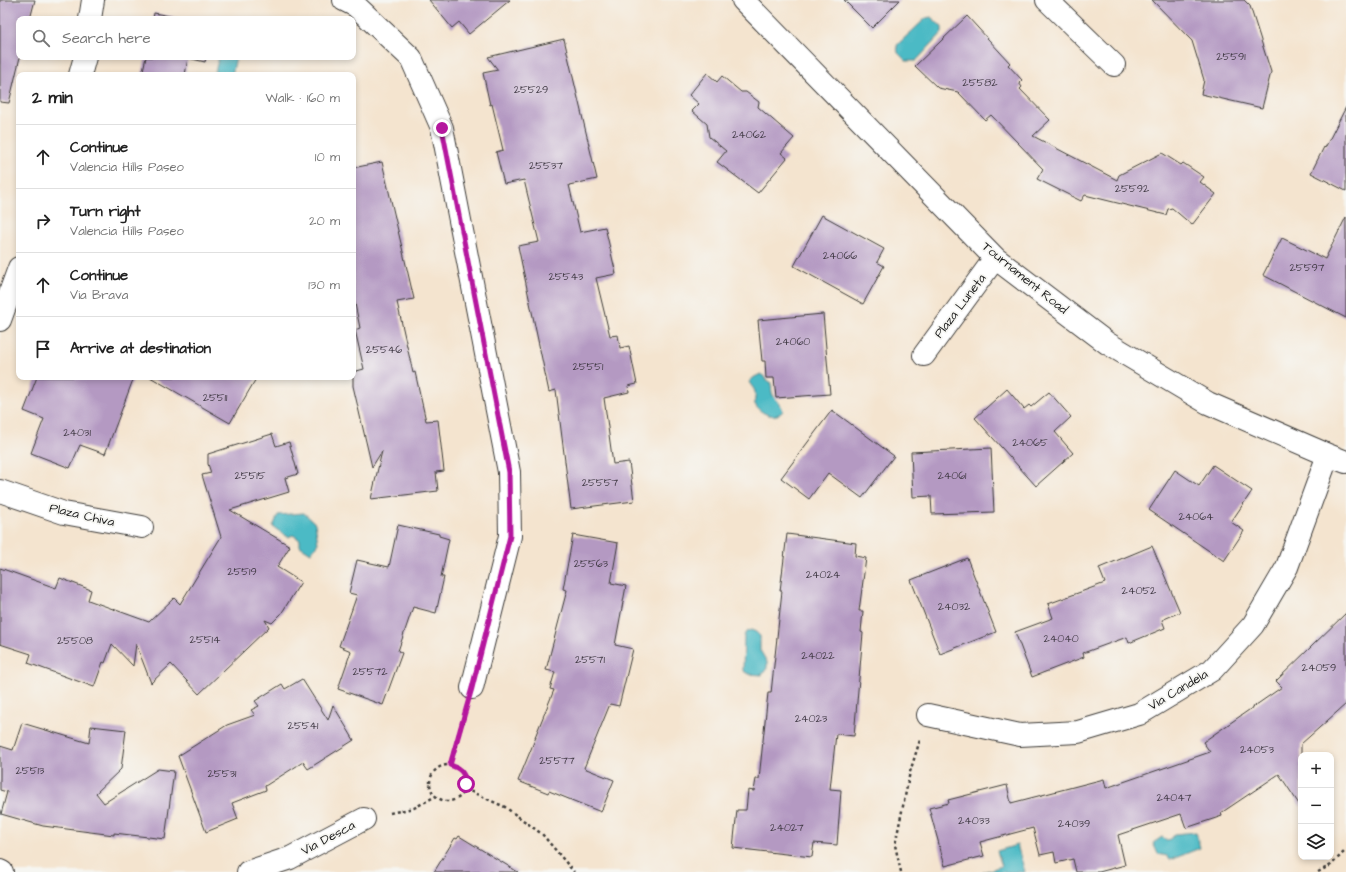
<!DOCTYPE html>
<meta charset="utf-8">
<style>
:root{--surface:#fff;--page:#f2f2f2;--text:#222;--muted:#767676;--line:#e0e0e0}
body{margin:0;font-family:"Architects Daughter",sans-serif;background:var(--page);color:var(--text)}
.controls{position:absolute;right:12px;bottom:12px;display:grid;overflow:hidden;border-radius:8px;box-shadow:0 2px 6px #0003}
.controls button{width:36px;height:36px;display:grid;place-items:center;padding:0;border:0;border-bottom:1px solid var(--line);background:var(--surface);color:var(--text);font:20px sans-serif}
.stop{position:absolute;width:12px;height:12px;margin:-9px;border:3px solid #b5179e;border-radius:50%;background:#fff}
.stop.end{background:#b5179e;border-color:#fff;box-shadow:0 1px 4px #0008}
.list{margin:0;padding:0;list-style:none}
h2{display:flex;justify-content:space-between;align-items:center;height:52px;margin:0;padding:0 16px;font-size:17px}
h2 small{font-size:13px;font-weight:400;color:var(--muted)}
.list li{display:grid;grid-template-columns:26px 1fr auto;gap:12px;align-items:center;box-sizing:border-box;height:64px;padding:0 16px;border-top:1px solid var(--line)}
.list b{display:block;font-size:15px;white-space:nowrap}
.list p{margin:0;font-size:13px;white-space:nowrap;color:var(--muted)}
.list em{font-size:13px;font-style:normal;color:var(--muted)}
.icon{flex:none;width:22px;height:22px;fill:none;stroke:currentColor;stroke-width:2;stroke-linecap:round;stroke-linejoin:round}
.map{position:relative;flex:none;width:1346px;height:872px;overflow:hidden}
.search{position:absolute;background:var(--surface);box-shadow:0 2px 6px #0003;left:16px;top:16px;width:340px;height:44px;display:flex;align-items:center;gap:10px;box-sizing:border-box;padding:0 14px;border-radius:8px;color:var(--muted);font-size:15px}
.panel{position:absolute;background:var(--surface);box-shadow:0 2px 6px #0003;left:16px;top:72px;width:340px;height:308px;border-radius:8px}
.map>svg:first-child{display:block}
.water{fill:#4cbac5;stroke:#346b70}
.building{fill:#b499c2}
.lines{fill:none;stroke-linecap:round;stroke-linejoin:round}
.minor-casing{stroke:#3c3a37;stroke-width:24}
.path{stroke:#3c3a37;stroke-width:2.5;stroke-dasharray:3 3;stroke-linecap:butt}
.minor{stroke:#fff;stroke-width:22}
.route{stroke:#b5179e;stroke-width:5}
.labels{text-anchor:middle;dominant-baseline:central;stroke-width:3.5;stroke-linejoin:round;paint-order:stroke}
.number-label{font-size:11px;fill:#423b46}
.street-label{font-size:13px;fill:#1c1c1c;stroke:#f6f6f2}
</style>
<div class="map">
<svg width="1346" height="872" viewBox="0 0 1346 872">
<rect width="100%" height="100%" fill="#f6f6f2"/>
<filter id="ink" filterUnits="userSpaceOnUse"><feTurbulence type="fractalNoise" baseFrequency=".025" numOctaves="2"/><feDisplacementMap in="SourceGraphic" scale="8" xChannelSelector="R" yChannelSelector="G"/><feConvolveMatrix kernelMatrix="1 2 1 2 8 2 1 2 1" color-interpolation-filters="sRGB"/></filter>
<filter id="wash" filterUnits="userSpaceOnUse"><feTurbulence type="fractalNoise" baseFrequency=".012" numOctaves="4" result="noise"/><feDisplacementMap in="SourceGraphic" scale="16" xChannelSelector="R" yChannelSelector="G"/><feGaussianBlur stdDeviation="0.9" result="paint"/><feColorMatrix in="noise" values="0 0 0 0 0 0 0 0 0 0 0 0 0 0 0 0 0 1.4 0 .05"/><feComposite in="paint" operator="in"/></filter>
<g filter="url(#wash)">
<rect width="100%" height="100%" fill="#f4e4cf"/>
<path class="water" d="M931 17 942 27V33L916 61H906L898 53 897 45 926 18Z
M219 57H236L232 75H214Z
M762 374 766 379 772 383C769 400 780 398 783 411 776 420 761 414 756 406 753 402 756 398 755 393 755 389 751 386 749 382 752 378 757 375 762 374Z
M304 513 315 523 318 543 311 553 300 546V540L293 535 288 537 273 527 278 515Z
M751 630 756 632 760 636V650L767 662V668L762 675 749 674 743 671 744 636 746 632Z
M1196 832 1200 848 1170 860 1167 856 1158 854 1153 843 1162 837 1167 840 1171 839 1175 834Z
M1017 845 1025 872H983L1002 866 997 851Z"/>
<g id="blocks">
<path class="building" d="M0 0H35L30 19H19V57H20L9 103 0 102Z
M429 0H510L469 34 459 22 452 28Z
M844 0H900L872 28Z
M1152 0H1244L1250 6 1271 72 1262 108 1201 94 1204 80 1192 41Z
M154 13 185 19H153Z
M967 16 1010 63 1008 65 1022 80 1019 83 1022 87 1020 89 1050 120 1033 136 1117 180 1119 175 1162 153 1181 165 1183 163 1204 177 1200 182 1216 194 1192 225 1172 208 1168 209 1166 215 1085 195 1081 201 1037 179 1043 169 991 115 985 120 958 92 938 88 915 66Z
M564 39 597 179 569 185 580 232 605 227 616 274 596 278 610 336 618 335 620 348 629 346 637 384 628 386 629 392 604 398 613 464 629 462 634 501 571 509 556 390 549 392 518 246 539 242 524 180 504 184 496 152 503 150 492 104 490 105 483 73 498 70 488 57Z
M146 57H206L205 62 188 58 185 75H142Z
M707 73 717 82 722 76 741 92H746L759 102 758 107 794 138 781 153 787 158 758 193 717 162 726 151 709 137 707 124 692 111 699 104 689 95Z
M1346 107V191L1311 173 1324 147 1325 148Z
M382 162 414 299 397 302 413 373 415 372 426 421 438 420 444 471 436 472 438 491 371 499 382 451 372 467 353 386V372L364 369 355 330 360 328 353 294V168Z
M822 215 884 249 877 262 884 266 863 304 794 266Z
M1346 217V318L1263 275 1282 238 1325 259Z
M823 314 830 394 776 398 774 378H766L765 361H762L758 320Z
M37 377H134L105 454 80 445 70 468 31 453 44 419 24 411Z
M150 377H257L230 423Z
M1007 389 1024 409 1029 405 1031 407 1049 392 1071 417 1055 432 1073 453 1036 486 975 418Z
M832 410 894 456 862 498 828 473 809 499 781 478Z
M272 434 276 446 289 442 298 474 285 478 289 492 230 510 290 546 277 567 301 582 281 614 272 623 265 620 269 627 199 694 171 664 151 683 136 644 133 666 112 644 105 663 103 662 94 687 28 663 31 654 0 644V568L56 588 60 578 91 590 88 600 149 622 174 598 180 604 221 537 202 475 211 473 208 464V454Z
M991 448 994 512 932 514 931 496 913 497 911 452Z
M1213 465 1252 491 1231 522 1244 531 1224 561 1149 510 1175 470 1199 486Z
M398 525 439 534V536L449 539 441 577H444L436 613 413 607 398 651 402 653 383 705 338 689 351 651 339 646 357 595 349 593 357 560 389 567Z
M787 534 856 543 855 556 866 558 859 611H863L861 632 863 633 854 736 836 734 830 789 841 790 837 845 814 843 812 857 733 848 737 810H746L748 790 754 791 756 779H759L768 693H771L782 591H780Z
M573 535 618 543 611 583 626 586 615 645 633 649 619 706 610 704 584 768 614 780 601 812 549 791 548 793 518 781 536 737H535L554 690 550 689 555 672 546 670 567 590 563 589Z
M1152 546 1180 612 1162 620 1165 628 1129 643 1127 637 1083 653 1084 657 1032 677 1015 632 1053 618 1048 604 1105 583 1099 568Z
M967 558 996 632 940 654 911 580Z
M1346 613V704L1301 744V807L1279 774 1221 813 1222 816 1186 828 1181 814 1118 835 1125 865 1099 872H1076L1073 859 1056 863 1054 852 1040 855 1033 828 980 842 984 856 945 866 929 808 949 803 948 800 1007 785 1011 803 1104 779 1106 788 1210 752 1203 742 1282 687 1276 681Z
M302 679 328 720 333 705 354 740 308 769 303 762 265 786 266 790 232 803 238 819 206 832 178 756 227 725 255 715 251 710 259 706 255 701 282 684 285 689Z
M22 723 89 743 91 726 126 730 121 769 96 793 104 803 158 769 174 771 165 839 114 833V835L43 826 1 814 7 792 0 790V746L13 750Z
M459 836 518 872H434L455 838 457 839Z"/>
</g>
</g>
<g filter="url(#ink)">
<use href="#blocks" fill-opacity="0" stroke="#3c3a37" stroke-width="1"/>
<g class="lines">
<g class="minor-casing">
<path id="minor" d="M344 0 356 6 411 58 442 128 509 472 510 536 472 688
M743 0 995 258 1107 343 1208 403 1328 455 1346 462
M1047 0 1114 65
M90 19 93 0
M80 75 85 57
M0 320 19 268
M924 355 995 258
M0 491 64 513 142 527
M928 715 1020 735 1078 732 1139 714 1212 670 1253 625 1287 567 1328 455
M0 871 2 872
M248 872 290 858 364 819"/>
</g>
<path class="path" d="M450 765 465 713
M430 783a18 18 0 1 1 36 0a18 18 0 1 1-36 0Z
M465 789 505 807 542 834 574 872
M390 813 414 808 436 796
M901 872 895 845 910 772 920 740
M1318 872 1331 865 1346 850"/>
<use href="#minor" class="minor"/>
</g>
</g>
<g class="lines" filter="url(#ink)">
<path class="route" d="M442 128 509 472 510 536 472 688 450 765C460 768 465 773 466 784"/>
</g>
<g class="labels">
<g class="number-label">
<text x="1231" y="56">25591</text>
<text x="980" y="82">25582</text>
<text x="531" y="89">25529</text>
<text x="749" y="134">24062</text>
<text x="546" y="165">25537</text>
<text x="1132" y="188">25592</text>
<text x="840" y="255">24066</text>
<text x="1307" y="267">25597</text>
<text x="566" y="276">25543</text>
<text x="793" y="341">24060</text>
<text x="384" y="349">25546</text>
<text x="588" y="366">25551</text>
<text x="215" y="397">25511</text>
<text x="77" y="432">24031</text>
<text x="1030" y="442">24065</text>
<text x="250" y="475">25515</text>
<text x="952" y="475">24061</text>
<text x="600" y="482">25557</text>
<text x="1196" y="516">24064</text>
<text x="591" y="563">25563</text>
<text x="242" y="571">25519</text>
<text x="823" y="574">24024</text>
<text x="1139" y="590">24052</text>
<text x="954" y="606">24032</text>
<text x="1061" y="638">24040</text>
<text x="205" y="639">25514</text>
<text x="75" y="640">25508</text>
<text x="818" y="655">24022</text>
<text x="590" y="659">25571</text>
<text x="1319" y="667">24059</text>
<text x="370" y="671">25572</text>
<text x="811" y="718">24023</text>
<text x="303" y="725">25541</text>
<text x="1257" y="749">24053</text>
<text x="557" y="760">25577</text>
<text x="30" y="770">25513</text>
<text x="222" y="773">25531</text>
<text x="1174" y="797">24047</text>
<text x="974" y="820">24033</text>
<text x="1074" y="823">24039</text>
<text x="787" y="827">24027</text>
</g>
<g class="street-label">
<text transform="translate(1025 278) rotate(39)">Tournament Road</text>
<text transform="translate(960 306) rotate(-53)">Plaza Luneta</text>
<text transform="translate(82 515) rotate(13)">Plaza Chiva</text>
<text transform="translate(1178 690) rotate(-31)">Via Candela</text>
<text transform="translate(328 838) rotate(-28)">Via Desca</text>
</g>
</g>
</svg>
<div class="controls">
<button>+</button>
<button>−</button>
<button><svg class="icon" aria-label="layers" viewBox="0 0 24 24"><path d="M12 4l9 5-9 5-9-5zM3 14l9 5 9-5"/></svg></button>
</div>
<div class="stop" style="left:466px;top:784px"></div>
<div class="stop end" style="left:442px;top:128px"></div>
<div class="search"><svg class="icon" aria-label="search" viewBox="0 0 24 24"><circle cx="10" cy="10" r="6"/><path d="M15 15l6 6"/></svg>Search here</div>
<section class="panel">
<h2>2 min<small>Walk · 160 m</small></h2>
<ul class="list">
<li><svg class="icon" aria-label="ahead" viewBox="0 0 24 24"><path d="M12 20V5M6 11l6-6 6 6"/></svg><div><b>Continue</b><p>Valencia Hills Paseo</p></div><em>10 m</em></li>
<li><svg class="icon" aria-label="right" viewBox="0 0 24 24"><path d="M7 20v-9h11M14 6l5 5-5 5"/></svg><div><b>Turn right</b><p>Valencia Hills Paseo</p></div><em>20 m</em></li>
<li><svg class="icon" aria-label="ahead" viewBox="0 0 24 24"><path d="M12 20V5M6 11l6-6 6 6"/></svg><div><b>Continue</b><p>Via Brava</p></div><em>130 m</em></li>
<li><svg class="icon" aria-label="arrive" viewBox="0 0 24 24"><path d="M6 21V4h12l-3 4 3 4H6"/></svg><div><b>Arrive at destination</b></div></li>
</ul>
</section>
</div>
